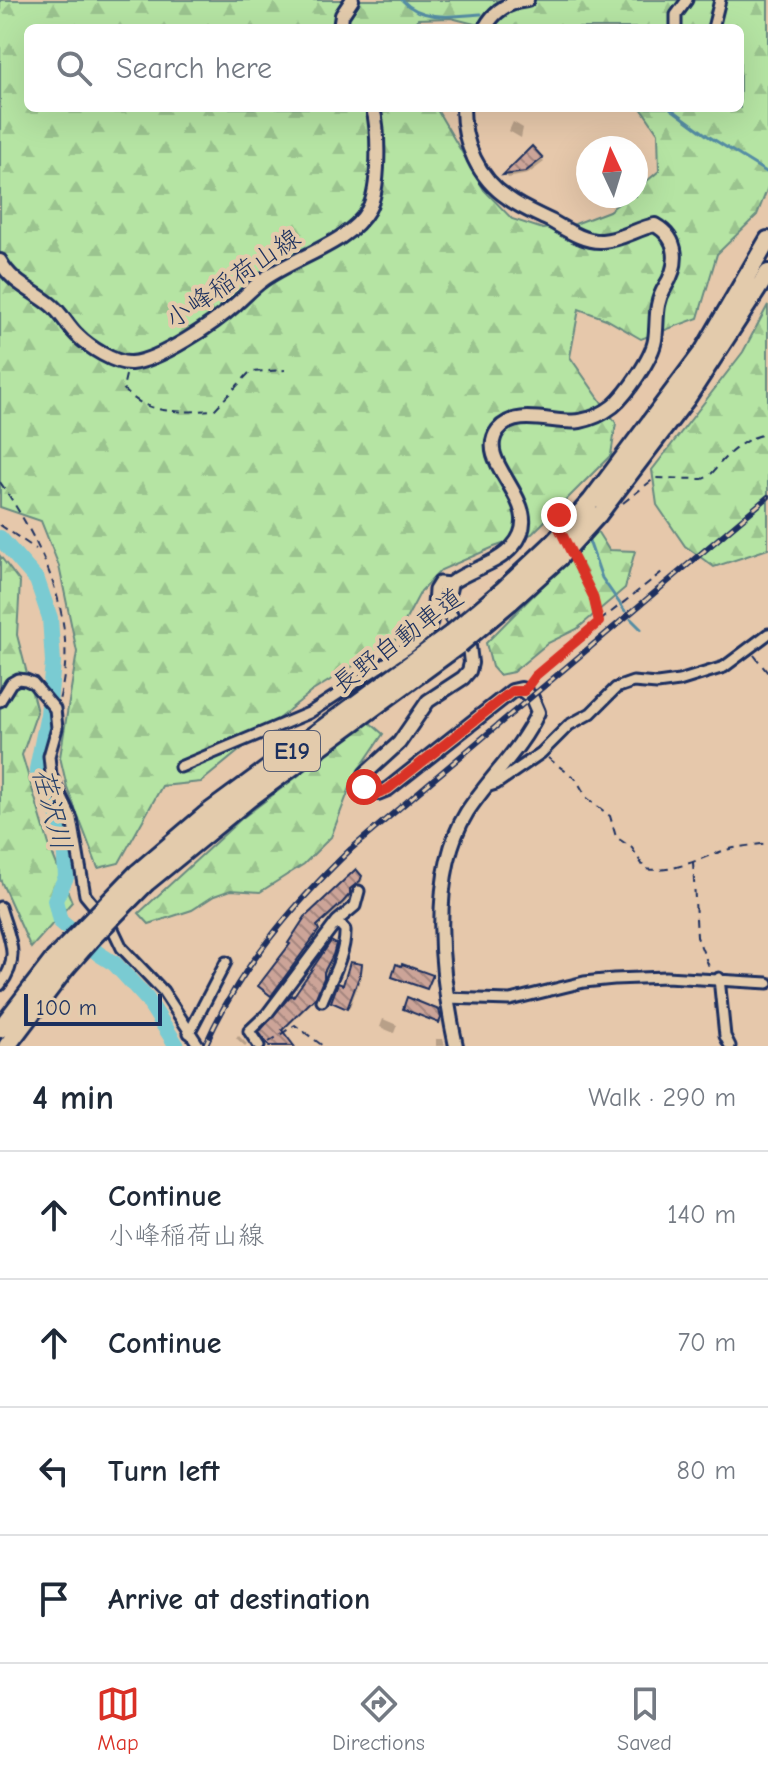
<!DOCTYPE html>
<meta charset="utf-8">
<style>
:root{--surface:#fff;--page:#f6f6f7;--text:#1f2937;--muted:#747a83;--line:#e0e1e3;--accent:#d93025}
body{margin:0;font-family:"Comic Neue","Klee One",sans-serif;background:var(--page);color:var(--text)}
.compass{position:absolute;left:576px;top:136px;width:72px;height:72px;border-radius:50%;background:var(--surface);box-shadow:0 8px 32px #0002;rotate:356deg}
.scale{position:absolute;left:24px;bottom:20px;width:138px;box-sizing:border-box;padding-left:8px;border:4px solid #1b2f5e;border-top:0;font-size:22px;line-height:28px;white-space:nowrap;color:#1b2f5e;-webkit-text-stroke:6px #e3cbac;paint-order:stroke}
.stop{position:absolute;width:24px;height:24px;margin:-18px;border:6px solid #d93025;border-radius:50%;background:#fff}
.stop.end{background:#d93025;border-color:#fff;box-shadow:0 2px 8px #0008}
.list{margin:0;padding:0;list-style:none}
h2{display:flex;justify-content:space-between;align-items:center;height:104px;margin:0;padding:0 32px;font-size:34px}
h2 small{font-size:26px;font-weight:400;color:var(--muted)}
.list li{display:grid;grid-template-columns:52px 1fr auto;gap:24px;align-items:center;box-sizing:border-box;height:128px;padding:0 32px;border-top:2px solid var(--line)}
.list b{display:block;font-size:30px;white-space:nowrap}
.list p{margin:0;font-size:26px;white-space:nowrap;color:var(--muted)}
.list em{font-size:26px;font-style:normal;color:var(--muted)}
.icon{flex:none;width:44px;height:44px;fill:none;stroke:currentColor;stroke-width:2;stroke-linecap:round;stroke-linejoin:round}
.map{position:relative;flex:none;width:768px;height:1046px;overflow:hidden}
.search{position:absolute;background:var(--surface);box-shadow:0 8px 32px #0002;left:24px;right:24px;top:24px;height:88px;display:flex;align-items:center;gap:20px;box-sizing:border-box;padding:0 28px;border-radius:12px;color:var(--muted);font-size:30px}
.sheet{height:616px;background:var(--surface)}
nav{display:flex;justify-content:space-around;align-items:center;box-sizing:border-box;height:112px;border-top:2px solid var(--line);background:var(--surface);font-size:22px;color:var(--muted)}
nav a{display:grid;justify-items:center;gap:4px}
nav .on{color:var(--accent)}
.map>svg:first-child{display:block}
.forest{fill:url(#forest-firs);stroke:#688a80;stroke-width:2;fill-rule:evenodd}
.shadow{fill:#0003}
.lines{fill:none;stroke-linecap:round;stroke-linejoin:round}
.stream{stroke:#548da4;stroke-width:3}
.river{stroke:#7acbd2;stroke-width:16}
.building{fill:url(#building-back-hatch);stroke:#1b2f5e;stroke-width:2}
.minor-casing{stroke:#1b2f5e;stroke-width:15}
.secondary-casing{stroke:#1b2f5e;stroke-width:18}
.motorway-casing{stroke:#1b2f5e;stroke-width:22}
.path{stroke:#1b2f5e;stroke-width:2;stroke-dasharray:8 6;stroke-linecap:butt}
.minor{stroke:#e3cbac;stroke-width:9}
.secondary{stroke:#e3cbac;stroke-width:12}
.motorway{stroke:#e3cbac;stroke-width:16}
.rail-casing{stroke:#1b2f5e;stroke-width:6}
.rail{stroke:#e3cbac;stroke-width:3;stroke-dasharray:9;stroke-linecap:butt}
.motorway-bridge-casing{stroke:#1b2f5e;stroke-width:22;stroke-linecap:butt}
.motorway-bridge{stroke:#e3cbac;stroke-width:16}
.route{stroke:#d93025;stroke-width:10}
.labels{text-anchor:middle;dominant-baseline:central;stroke-width:8;stroke-linejoin:round;paint-order:stroke}
.shield{fill:#e3cbac;stroke:#575e75;stroke-width:2}
.shield-label{font-size:24px;font-weight:bold;fill:#1b2f5e}
.street-label{font-size:26px;fill:#1b2f5e;stroke:#e3cbac}
.water-label{font-size:28px;font-style:italic;fill:#243f6a;stroke:#e3cbac}
</style>
<div class="map">
<svg width="768" height="1046" viewBox="0 0 768 1046">
<defs>
<pattern id="forest-firs" width="22" height="20" patternUnits="userSpaceOnUse" patternTransform="scale(2)"><rect width="22" height="20" fill="#b5e4a3"/><path d="M5 1l3.5 6h-7zM16 11l3.5 6h-7z" fill="#9bc48f"/></pattern>
<pattern id="building-back-hatch" width="6" height="6" patternUnits="userSpaceOnUse" patternTransform="scale(2)"><rect width="6" height="6" fill="#cca498"/><path d="M-1 5l2 2M0 0l6 6M5-1l2 2" fill="none" stroke="#a5867f"/></pattern>
</defs>
<rect width="100%" height="100%" fill="#e6c8ab"/>
<filter id="ink" filterUnits="userSpaceOnUse"><feTurbulence type="fractalNoise" baseFrequency=".0125" numOctaves="2"/><feDisplacementMap in="SourceGraphic" scale="16" xChannelSelector="R" yChannelSelector="G"/><feConvolveMatrix kernelMatrix="1 2 1 2 8 2 1 2 1" color-interpolation-filters="sRGB"/></filter>
<g filter="url(#ink)">
<path class="forest" d="M0 0H768V187L757 215 717 254 698 318 641 339 606 319 579 309 570 357 616 423 611 455 532 534 494 547 441 570 421 591 395 640 311 692 201 782 162 786 119 863 98 868 67 787 60 757 77 652 59 566 41 521 0 507ZM451 18 490 28H740V108H641L658 133 659 171 636 190V196H628L609 211 575 224 543 229 512 219 484 190 436 108H28V28H415L418 19Z
M768 305V549L714 567 685 546 657 505 652 470 743 352Z
M597 531 609 550 635 551 625 588 577 629 548 643 513 672 499 675 492 667 486 643Z
M0 556 20 582 17 635 37 712 22 755 50 848 72 902 31 948 0 879Z
M369 722 383 734 354 777 331 837 304 864 260 892 231 890 214 896 192 910 149 924 139 913 241 819Z"/>
<path class="shadow" d="M513 122 523 128 521 138 509 131Z
M532 149 544 162 528 174 508 178 506 175Z
M356 871 363 879 361 883 351 891V896L345 903 317 928 319 932 274 996 262 988Z
M332 944 337 948 334 957 325 975V980L317 998 282 1032 292 1046H271L294 1000Z
M361 966 362 975 349 1009 335 1003Z
M383 1019 397 1025 394 1033 380 1027Z
M238 1035 247 1044 245 1046 236 1038Z
M436 1039H443L445 1046H436Z"/>
<g class="lines">
<path class="stream" d="M402 0C422 22 455 16 481 14
M515 27 517 28
M670 108 708 136 768 173
M588 538 602 578 625 611
M631 619 641 629"/>
<path class="river" d="M0 538 37 580 50 618 53 662 48 714 37 769 42 786 57 813 64 842 66 877 55 900 60 921 99 954 115 964 147 999 177 1046"/>
</g>
<path class="building" d="M532 146 543 158 525 172 503 175Z
M356 869 362 876 360 881 350 889V894L343 902 317 926 319 930 271 996 258 986 290 944 288 943 305 917Z
M331 941 336 944 333 955 324 972V978L316 997 282 1030 294 1046H269L259 1032 291 995 293 997Z
M350 962 362 964 361 972 347 1009 331 1002 338 983 343 985Z
M396 964 401 966 402 964 433 975 427 989 392 977Z
M407 997 439 1010 441 1018 439 1023 403 1009Z"/>
<g class="lines">
<g class="minor-casing">
<path id="minor" d="M676 28V15L687 0
M713 28 720 0
M0 701 11 683 18 679 26 680 33 683 55 709 57 728 49 756 51 775 72 819 85 895 113 929 122 948 163 991 199 1046
M180 767 309 713 407 649 428 632 432 622 434 590 439 582 451 583
M486 787 496 784 541 753 569 725 591 713 616 688 633 682 657 684 679 681 724 667 768 634
M0 907C9 938 22 957 0 985
M719 978 725 1036 730 1046
M446 998 510 1000 584 982 614 979 666 977 768 983
M322 1001C331 979 346 954 345 930L337 921 355 906 359 891
M189 1033 226 962
M259 1046 249 1031 267 1014 337 921"/>
</g>
<g class="secondary-casing">
<path id="secondary" d="M340 28 342 15 352 0
M485 28C494 11 508 2 527 0
M0 261C12 283 32 290 50 304 62 313 67 326 78 336 89 347 115 364 131 363 159 361 215 323 236 304 245 296 253 287 263 280 293 258 350 243 368 210 380 190 379 131 373 108
M456 1046C441 977 428 875 467 812 489 778 521 750 538 712L532 698 521 689 512 691 388 789 378 793 369 792 363 781 365 774 399 743 428 701 463 678 469 671 471 663 469 646 449 613 446 604 451 583C470 569 498 564 513 546 550 504 472 464 498 430 516 407 556 425 580 421 591 419 604 413 613 406 627 394 652 358 655 340 658 320 654 305 665 287 679 265 680 239 655 225 638 228 621 240 602 241 584 242 567 230 551 221 537 214 521 208 508 198 478 178 463 143 463 108"/>
</g>
<g class="motorway-casing">
<path id="motorway" d="M591 501 704 350 768 240
M598 515 687 398 768 273
M501 592 552 544
M510 602 560 557
M137 873 205 815 451 634
M146 883 250 798 459 645
M0 1029 54 959
M7 1046 65 969"/>
</g>
<path class="path" d="M126 375 123 388C146 416 181 412 214 410L250 372 285 370
M0 482C43 545 81 623 59 700
M623 503 655 478 702 479C712 476 715 469 722 461 734 448 751 435 768 434
M0 525 36 549
M600 621 662 572
M754 655 768 673
M530 682 599 622 593 596 576 561
M548 758 576 779 587 798 610 816 616 837 632 848 645 869C675 874 702 856 730 849 743 846 756 845 768 843
M693 862 697 937 710 969
M269 1042 295 1025 323 1046"/>
<use href="#minor" class="minor"/>
<use href="#secondary" class="secondary"/>
<use href="#motorway" class="motorway"/>
<g class="rail-casing">
<path id="rail" d="M205 1046C239 969 290 908 351 849L768 497"/>
</g>
<use href="#rail" class="rail"/>
<g class="motorway-bridge-casing">
<path id="motorway-bridge" d="M552 544 591 501
M560 557 598 515
M451 634 501 592
M459 645 510 602
M54 959 137 873
M65 969 92 938 146 883"/>
</g>
<use href="#motorway-bridge" class="motorway-bridge"/>
</g>
</g>
<g class="lines" filter="url(#ink)">
<path class="route" d="M364 787 369 792 378 793 388 789 512 691H524L535 676 599 622 593 596 558 526 559 515"/>
</g>
<g class="labels">
<rect class="shield" x="264" y="731" width="56" height="40" rx="6"/>
<g class="shield-label">
<text x="292" y="751">E19</text>
</g>
<g class="street-label">
<text transform="translate(233 279) rotate(-34)">小峰稲荷山線</text>
<text transform="translate(398 641) rotate(-37)">長野自動車道</text>
</g>
<g class="water-label">
<text transform="translate(52 809) rotate(76)">荏沢川</text>
</g>
</g>
</svg>
<svg class="compass" viewBox="-18 -18 36 36"><path d="M0-13l5 13h-10z" fill="#e53935"/><path d="M0 13l5-13h-10z" fill="#747a83"/></svg>
<div class="scale">100 m</div>
<div class="stop" style="left:364px;top:787px"></div>
<div class="stop end" style="left:559px;top:515px"></div>
<div class="search"><svg class="icon" aria-label="search" viewBox="0 0 24 24"><circle cx="10" cy="10" r="6"/><path d="M15 15l6 6"/></svg>Search here</div>
</div>
<section class="sheet">
<h2>4 min<small>Walk · 290 m</small></h2>
<ul class="list">
<li><svg class="icon" aria-label="ahead" viewBox="0 0 24 24"><path d="M12 20V5M6 11l6-6 6 6"/></svg><div><b>Continue</b><p>小峰稲荷山線</p></div><em>140 m</em></li>
<li><svg class="icon" aria-label="ahead" viewBox="0 0 24 24"><path d="M12 20V5M6 11l6-6 6 6"/></svg><div><b>Continue</b></div><em>70 m</em></li>
<li><svg class="icon" aria-label="left" viewBox="0 0 24 24"><path d="M17 20v-9H6M10 6l-5 5 5 5"/></svg><div><b>Turn left</b></div><em>80 m</em></li>
<li><svg class="icon" aria-label="arrive" viewBox="0 0 24 24"><path d="M6 21V4h12l-3 4 3 4H6"/></svg><div><b>Arrive at destination</b></div></li>
</ul>
</section>
<nav>
<a class="on"><svg class="icon" aria-label="map" viewBox="0 0 24 24"><path d="M3 6l6-2 6 2 6-2v14l-6 2-6-2-6 2zM9 4v14M15 6v14"/></svg>Map</a>
<a><svg class="icon" aria-label="directions" viewBox="0 0 24 24"><path d="M12 3l9 9-9 9-9-9zM9 14v-3h6M13 9l2 2-2 2"/></svg>Directions</a>
<a><svg class="icon" aria-label="saved" viewBox="0 0 24 24"><path d="M7 4h10v16l-5-4-5 4z"/></svg>Saved</a>
</nav>
